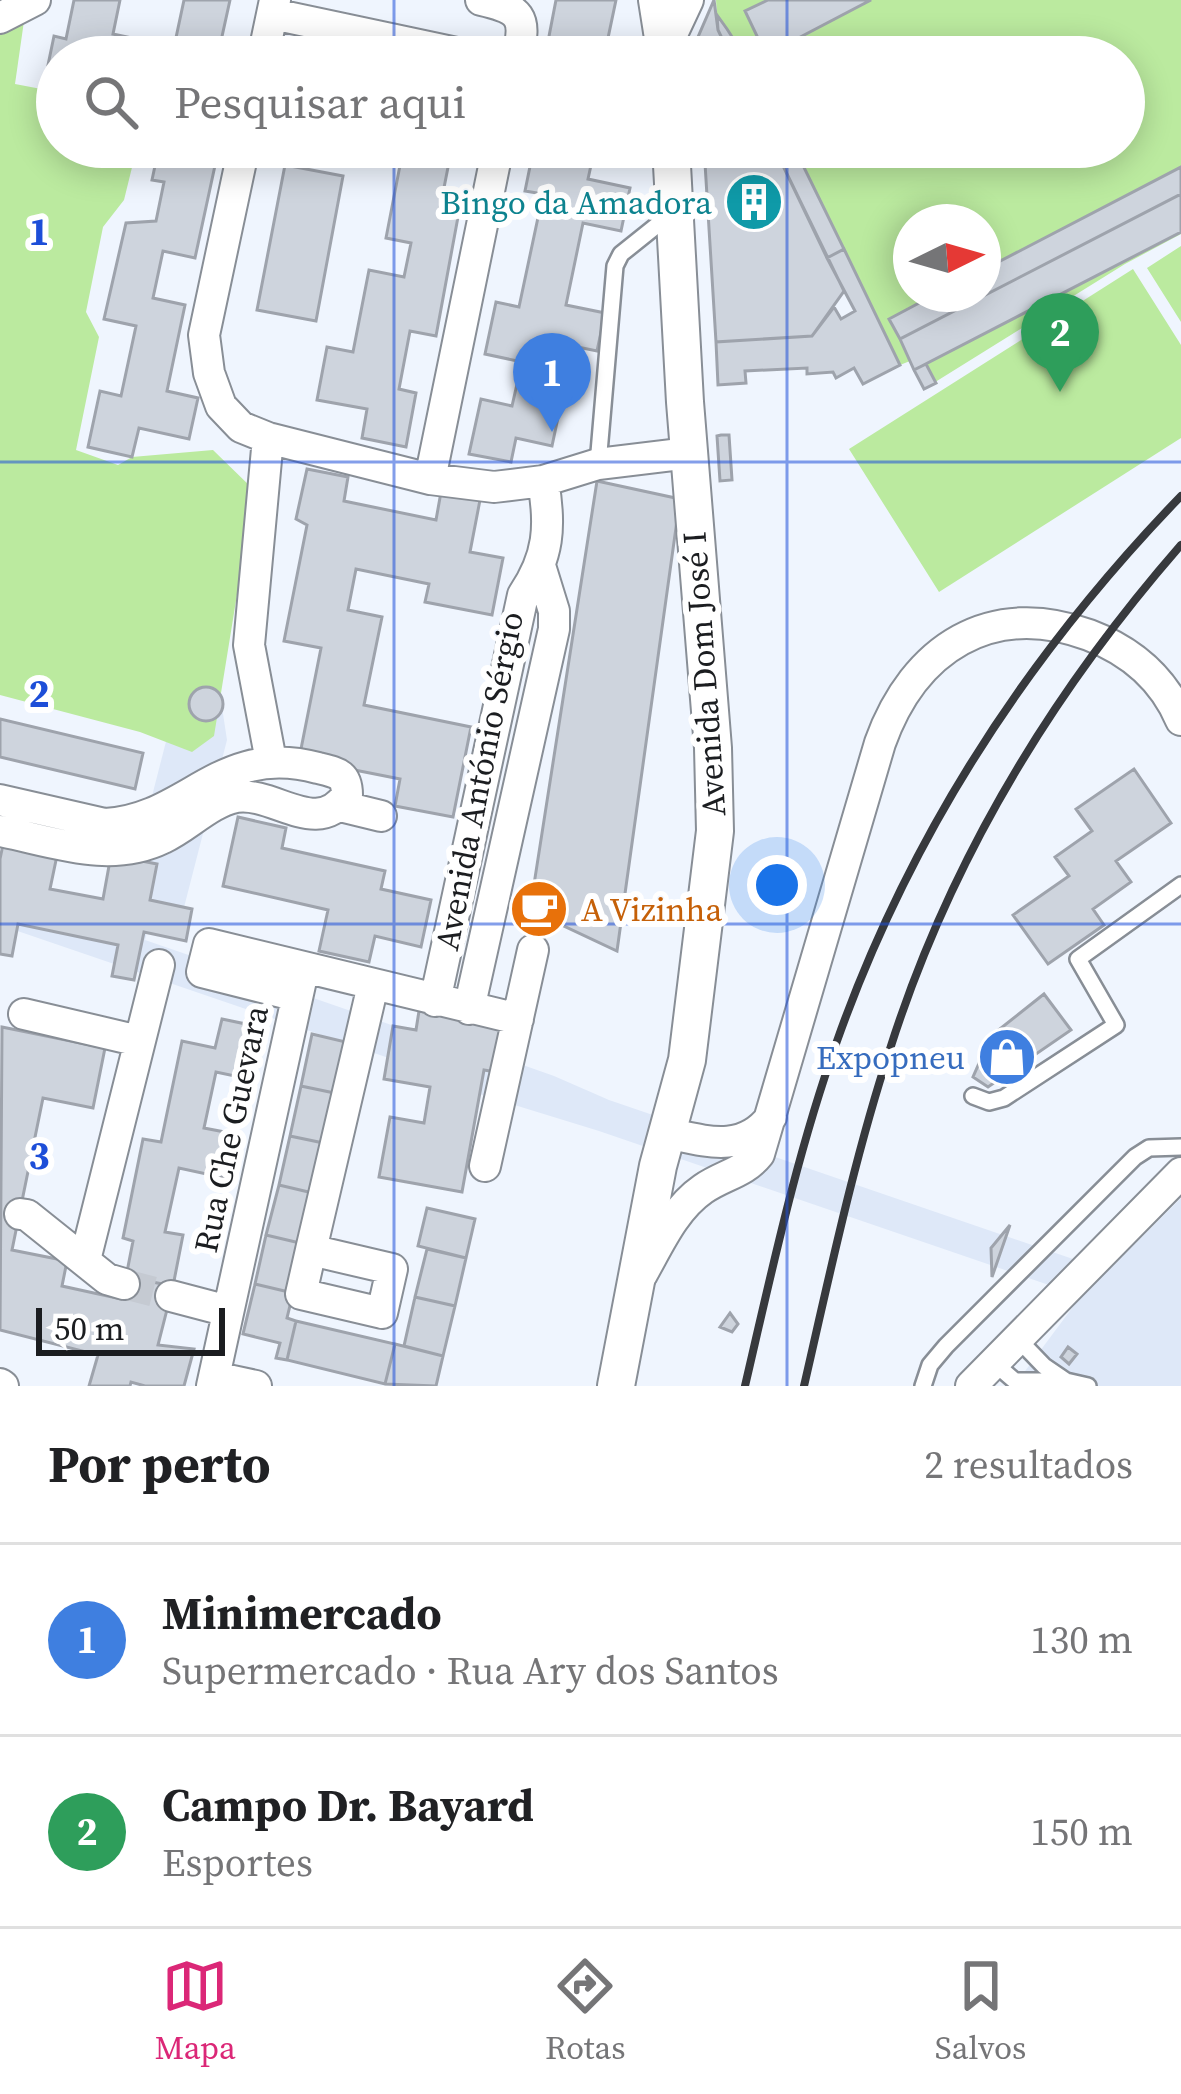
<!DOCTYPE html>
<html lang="pt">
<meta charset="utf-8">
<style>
:root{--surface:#fff;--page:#f6f6f6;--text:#202124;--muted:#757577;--line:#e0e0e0;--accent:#db2777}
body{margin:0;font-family:"Source Serif 4",serif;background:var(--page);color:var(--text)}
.compass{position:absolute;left:893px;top:204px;width:108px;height:108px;border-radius:50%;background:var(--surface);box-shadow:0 6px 30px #0003;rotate:85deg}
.scale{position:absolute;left:36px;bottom:30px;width:189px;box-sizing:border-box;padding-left:12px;border:6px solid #1b1d20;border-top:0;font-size:33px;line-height:42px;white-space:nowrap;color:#1b1d20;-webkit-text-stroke:9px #fff;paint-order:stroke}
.you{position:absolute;left:777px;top:885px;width:42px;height:42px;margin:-30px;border:9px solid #fff;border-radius:50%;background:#1a73e8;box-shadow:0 0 0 18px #1a73e833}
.badge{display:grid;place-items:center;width:78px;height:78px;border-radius:50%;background:var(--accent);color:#fff;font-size:39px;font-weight:700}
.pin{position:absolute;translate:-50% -99px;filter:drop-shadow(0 3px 6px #0008)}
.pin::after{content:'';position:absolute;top:63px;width:42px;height:36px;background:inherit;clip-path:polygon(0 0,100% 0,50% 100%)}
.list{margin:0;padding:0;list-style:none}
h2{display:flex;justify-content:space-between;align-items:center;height:156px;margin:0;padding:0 48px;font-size:51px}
h2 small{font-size:39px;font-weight:400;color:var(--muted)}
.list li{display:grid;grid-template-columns:78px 1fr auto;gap:36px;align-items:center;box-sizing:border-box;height:192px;padding:0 48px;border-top:3px solid var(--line)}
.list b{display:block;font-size:45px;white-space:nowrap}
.list p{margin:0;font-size:39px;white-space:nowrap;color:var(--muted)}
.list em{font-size:39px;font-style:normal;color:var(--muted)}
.icon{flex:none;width:66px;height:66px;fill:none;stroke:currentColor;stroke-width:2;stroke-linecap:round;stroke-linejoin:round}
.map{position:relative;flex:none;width:1181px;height:1386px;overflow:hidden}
.search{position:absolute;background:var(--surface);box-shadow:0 6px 30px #0003;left:36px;right:36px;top:36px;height:132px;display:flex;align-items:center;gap:30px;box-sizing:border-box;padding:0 42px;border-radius:66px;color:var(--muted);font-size:45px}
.sheet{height:540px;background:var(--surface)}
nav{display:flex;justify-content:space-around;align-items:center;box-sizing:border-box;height:168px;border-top:3px solid var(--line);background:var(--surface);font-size:33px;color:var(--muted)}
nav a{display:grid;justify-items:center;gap:6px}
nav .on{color:var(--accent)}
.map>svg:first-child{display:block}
.built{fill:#dee8f8}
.green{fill:#bbea9f;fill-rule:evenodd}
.building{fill:#ced4dd;stroke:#9ea3ac;stroke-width:3}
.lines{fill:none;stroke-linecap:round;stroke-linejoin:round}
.minor-tunnel{stroke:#c5cad2;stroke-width:30;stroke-dasharray:30 15;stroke-linecap:butt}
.service-casing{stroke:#888e96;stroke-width:20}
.minor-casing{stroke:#888e96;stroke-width:34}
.tertiary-casing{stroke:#888e96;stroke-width:40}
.service{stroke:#fff;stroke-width:15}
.minor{stroke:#fff;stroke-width:30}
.tertiary{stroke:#fff;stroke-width:36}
.rail{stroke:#37393d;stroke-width:8}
.grid{fill:none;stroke:#1d4ed8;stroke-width:3;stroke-opacity:0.55}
.labels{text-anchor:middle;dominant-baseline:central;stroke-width:12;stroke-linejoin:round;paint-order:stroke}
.culture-label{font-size:33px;fill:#0d838f;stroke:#fff;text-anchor:end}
.street-label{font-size:33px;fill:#1b1d20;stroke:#fff}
.food-label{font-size:33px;fill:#c56008;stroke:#fff;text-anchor:start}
.shop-label{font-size:33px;fill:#366cbe;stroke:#fff;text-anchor:end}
.grid-label{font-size:39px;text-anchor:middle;font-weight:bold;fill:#1d4ed8;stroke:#fff;stroke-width:12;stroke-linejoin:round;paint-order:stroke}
</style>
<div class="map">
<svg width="1181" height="1386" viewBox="0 0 1181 1386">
<rect width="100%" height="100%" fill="#eff5fe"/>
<path class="built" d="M220 694 227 740 180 923 151 916 145 940 461 1049 464 1044 554 1076 609 1100 1108 1271 1181 1198V1386H1014L1081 1296 599 1131 450 1085V1079L0 925 123 909 170 726Z"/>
<path class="green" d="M716 0H1181V234L1125 264 924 389 910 361 900 365 844 250 774 147H1124V57H731L718 30ZM911 222H983V294H911Z
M24 21 15 84 57 92V147H137L124 200 103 227 86 312 99 337 76 450 118 465 132 457 213 450 254 490 214 736 192 752 140 732 0 695V24Z
M1181 246V322L1147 268Z
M1133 269 1181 345V438L939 592 849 449Z"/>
<path class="building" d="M74 0H120L113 34 174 47 184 0H230L221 41 241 45 239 57H57V67L48 65 54 36 66 39Z
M556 0H616L604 57H545Z
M714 0 718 30 731 57H699L698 37Z
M768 0H871L766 55 745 11Z
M717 15 727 29 745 57H731L718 30Z
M159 147H219L195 258 163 251 153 298 185 305 167 391 198 398 189 439 139 428 132 457 88 447 100 391 121 396 136 326 104 319 126 223 156 221 164 182 152 180Z
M359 147H452L439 213 458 217 436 336 410 331 399 389 416 393 406 447 362 438 367 409 317 400 327 347 353 352 369 270 404 277 411 243 386 238 402 155Z
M534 147H595L588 179 630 188 621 231 583 223 566 305 605 313 597 351 573 346 552 446 516 438 511 462 469 454 481 399 512 406 522 362 485 354 496 302 519 307 543 194 525 191Z
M704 147H774L844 291 812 336 716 342Z
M774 147H794L844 249 827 258Z
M285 165 343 176 316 321 257 310Z
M1181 167V194L900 339 889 319 936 294H983V270Z
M1181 194V232L914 370 900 339Z
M844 249 900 365 863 384 854 368 836 378 833 372 807 374V368L745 371 746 383 718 385 716 342 812 336 834 307 841 319 855 311 827 258Z
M926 364 936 383 924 389 914 370Z
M721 435H729L732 480 720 481 717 436Z
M307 469 348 477 344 501 436 520 441 492 480 500 470 552 503 558 492 615 425 602 429 584 356 569 348 610 382 617 364 705 471 727 453 817 395 806 400 779 299 759 321 648 284 641 307 525 296 519Z
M597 481 680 499 617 951 530 910Z
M189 704a17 17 0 1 1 34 0a17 17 0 1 1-34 0Z
M0 719 143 753 135 789 0 757Z
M1134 769 1171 823 1116 861 1131 882 1093 909 1104 925 1048 964 1013 915 1069 876 1055 857 1092 831 1076 809Z
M238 817 286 828 282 848 385 871 381 889 431 900 421 947 375 936 369 962 319 951 328 910 223 886Z
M5 835 59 846 50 889 103 899 111 855 157 864 150 900 192 909 186 941 144 932 134 980 112 976 118 945 18 924 12 956 0 954V859Z
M1044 994 1071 1030 988 1087 973 1077 991 1036Z
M419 1011 504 1027 496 1072 484 1070 462 1192 379 1177 390 1117 424 1123 430 1087 384 1079 393 1026 416 1030Z
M222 1019 260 1027 249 1079 216 1072 204 1128 235 1134 225 1178 179 1168 165 1232 183 1235 173 1286 126 1277 133 1241 123 1238 143 1139 161 1142 182 1041 215 1048Z
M2 1027 105 1048 93 1108 43 1098 12 1250 67 1261 62 1286 121 1299 126 1277 173 1286 158 1345 194 1349 184 1386H145L131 1382 130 1386H89L98 1355 0 1330Z
M312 1034 350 1043 339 1094 301 1086Z
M301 1086 339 1094 328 1144 290 1136Z
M290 1136 328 1144 317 1194 279 1185Z
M279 1185 317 1194 304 1244 266 1235Z
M427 1208 475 1219 466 1258 418 1246Z
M1010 1225 992 1277 991 1248Z
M266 1235 304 1244 293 1293 255 1284Z
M427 1249 466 1258 455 1306 415 1297Z
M255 1284 293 1293 287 1318 296 1321 287 1360 276 1358 280 1343 243 1334Z
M415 1297 455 1306 443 1356 404 1346Z
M730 1313 738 1324 732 1332 720 1327Z
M296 1321 395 1344 385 1384 287 1360Z
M395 1344 443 1356 436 1386 385 1384Z
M1068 1347 1077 1354 1069 1364 1061 1357Z"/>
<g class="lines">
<path class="minor-tunnel" d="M124 1284 171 1296"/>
<g class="service-casing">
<path id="service" d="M598 464 615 266 621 254 671 214
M973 1096 989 1102 1004 1098 1116 1025 1078 959 1181 885
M993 1362 1015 1381H1066L1044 1366 1016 1337
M1066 1381 1088 1386
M923 1386 930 1365 946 1346 1135 1157 1149 1148 1181 1147"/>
</g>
<g class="minor-casing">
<path id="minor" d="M481 0C520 9 528 16 517 57
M273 14 475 57
M0 18 35 0
M666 47 688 0
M263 57 275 0
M244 147 204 335 209 373 221 406 241 427 268 438 430 479 494 487 543 481 598 464 689 453
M268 438 249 645 271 761
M430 479 498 147
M0 800 105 824C188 820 220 741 318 768 338 773 347 774 347 795 317 839 275 791 236 797 210 802 187 827 163 838 110 864 55 842 0 831
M340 806 381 816
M297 996 202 972 209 944 518 1019
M435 1001 523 595C549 557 551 526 543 481
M469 1009 554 629V611L541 569
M24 1014 139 1041
M666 1133C705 1141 743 1154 771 1117
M485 1166 533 950
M20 1214 27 1215 107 1279 124 1284
M311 1250 373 985
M311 1250 392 1269 382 1313 301 1294Z
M85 1260 159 965
M642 1274C659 1244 674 1209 703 1189 723 1175 744 1173 759 1154L880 743C914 648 991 599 1089 635 1131 651 1163 678 1181 720
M171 1296 228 1311
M214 1377 256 1386
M0 1384 3 1386
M212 1386 301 980
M971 1386 1181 1173"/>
</g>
<g class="tertiary-casing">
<path id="tertiary" d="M657 0 666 57
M616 1386 658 1166 687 1060 715 831 713 748 685 402 671 147"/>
</g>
<use href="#service" class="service"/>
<use href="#minor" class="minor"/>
<use href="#tertiary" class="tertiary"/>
<path class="rail" d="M745 1386C772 1270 797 1153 837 1041 910 835 1029 653 1181 496
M804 1386C830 1273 854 1159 890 1049 950 860 1051 694 1181 545"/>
</g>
<path class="grid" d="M394 0V57M787 0V57M394 147V1386M787 147V1386M0 462H1181M0 924H1181"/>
<defs>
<g id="building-disc" transform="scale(3)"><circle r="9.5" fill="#0f9aa8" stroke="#fff"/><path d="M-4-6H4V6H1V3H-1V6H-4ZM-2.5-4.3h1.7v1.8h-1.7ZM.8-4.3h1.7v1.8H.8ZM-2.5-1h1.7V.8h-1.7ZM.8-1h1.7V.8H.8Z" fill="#fff"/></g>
<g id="cafe-disc" transform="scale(3)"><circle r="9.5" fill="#e8710a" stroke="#fff"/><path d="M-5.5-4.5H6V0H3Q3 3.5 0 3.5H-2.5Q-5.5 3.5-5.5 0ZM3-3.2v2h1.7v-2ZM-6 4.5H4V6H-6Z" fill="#fff"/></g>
<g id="shop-disc" transform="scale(3)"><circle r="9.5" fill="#3f7fe0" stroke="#fff"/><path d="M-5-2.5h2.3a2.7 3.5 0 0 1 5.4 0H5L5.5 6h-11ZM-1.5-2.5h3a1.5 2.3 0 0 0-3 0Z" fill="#fff"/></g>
</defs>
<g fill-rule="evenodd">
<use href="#building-disc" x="754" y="202"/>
<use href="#cafe-disc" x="539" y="909"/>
<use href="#shop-disc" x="1007" y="1057"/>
</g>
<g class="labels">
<g class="culture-label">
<text x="712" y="202">Bingo da Amadora</text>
</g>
<g class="street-label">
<text transform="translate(704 674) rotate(-94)">Avenida Dom José I</text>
<text transform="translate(479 781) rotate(-79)">Avenida António Sérgio</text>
<text transform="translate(231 1129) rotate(-78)">Rua Che Guevara</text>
</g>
<g class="food-label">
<text x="581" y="909">A Vizinha</text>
</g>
<g class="shop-label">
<text x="965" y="1057">Expopneu</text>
</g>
</g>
<g class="grid-label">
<text x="39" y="245">1</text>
<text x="39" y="707">2</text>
<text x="39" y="1169">3</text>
</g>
</svg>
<svg class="compass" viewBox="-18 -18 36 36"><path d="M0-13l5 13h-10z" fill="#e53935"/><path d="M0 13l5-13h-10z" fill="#757577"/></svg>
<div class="scale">50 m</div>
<div class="you"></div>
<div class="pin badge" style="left:552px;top:432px;background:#3f7fe0">1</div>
<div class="pin badge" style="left:1060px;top:392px;background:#2e9e5b">2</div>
<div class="search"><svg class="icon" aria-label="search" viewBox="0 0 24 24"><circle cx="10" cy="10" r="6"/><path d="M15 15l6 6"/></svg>Pesquisar aqui</div>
</div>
<section class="sheet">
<h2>Por perto<small>2 resultados</small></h2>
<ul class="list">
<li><span class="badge" style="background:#3f7fe0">1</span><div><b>Minimercado</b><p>Supermercado · Rua Ary dos Santos</p></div><em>130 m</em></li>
<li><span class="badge" style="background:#2e9e5b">2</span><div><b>Campo Dr. Bayard</b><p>Esportes</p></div><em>150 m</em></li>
</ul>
</section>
<nav>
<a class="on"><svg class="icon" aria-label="map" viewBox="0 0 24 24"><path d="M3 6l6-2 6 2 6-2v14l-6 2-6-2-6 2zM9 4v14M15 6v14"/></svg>Mapa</a>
<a><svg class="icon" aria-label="directions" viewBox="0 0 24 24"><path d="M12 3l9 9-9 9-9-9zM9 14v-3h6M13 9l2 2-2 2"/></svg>Rotas</a>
<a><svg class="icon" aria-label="saved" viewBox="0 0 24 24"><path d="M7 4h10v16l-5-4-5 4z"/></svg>Salvos</a>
</nav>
